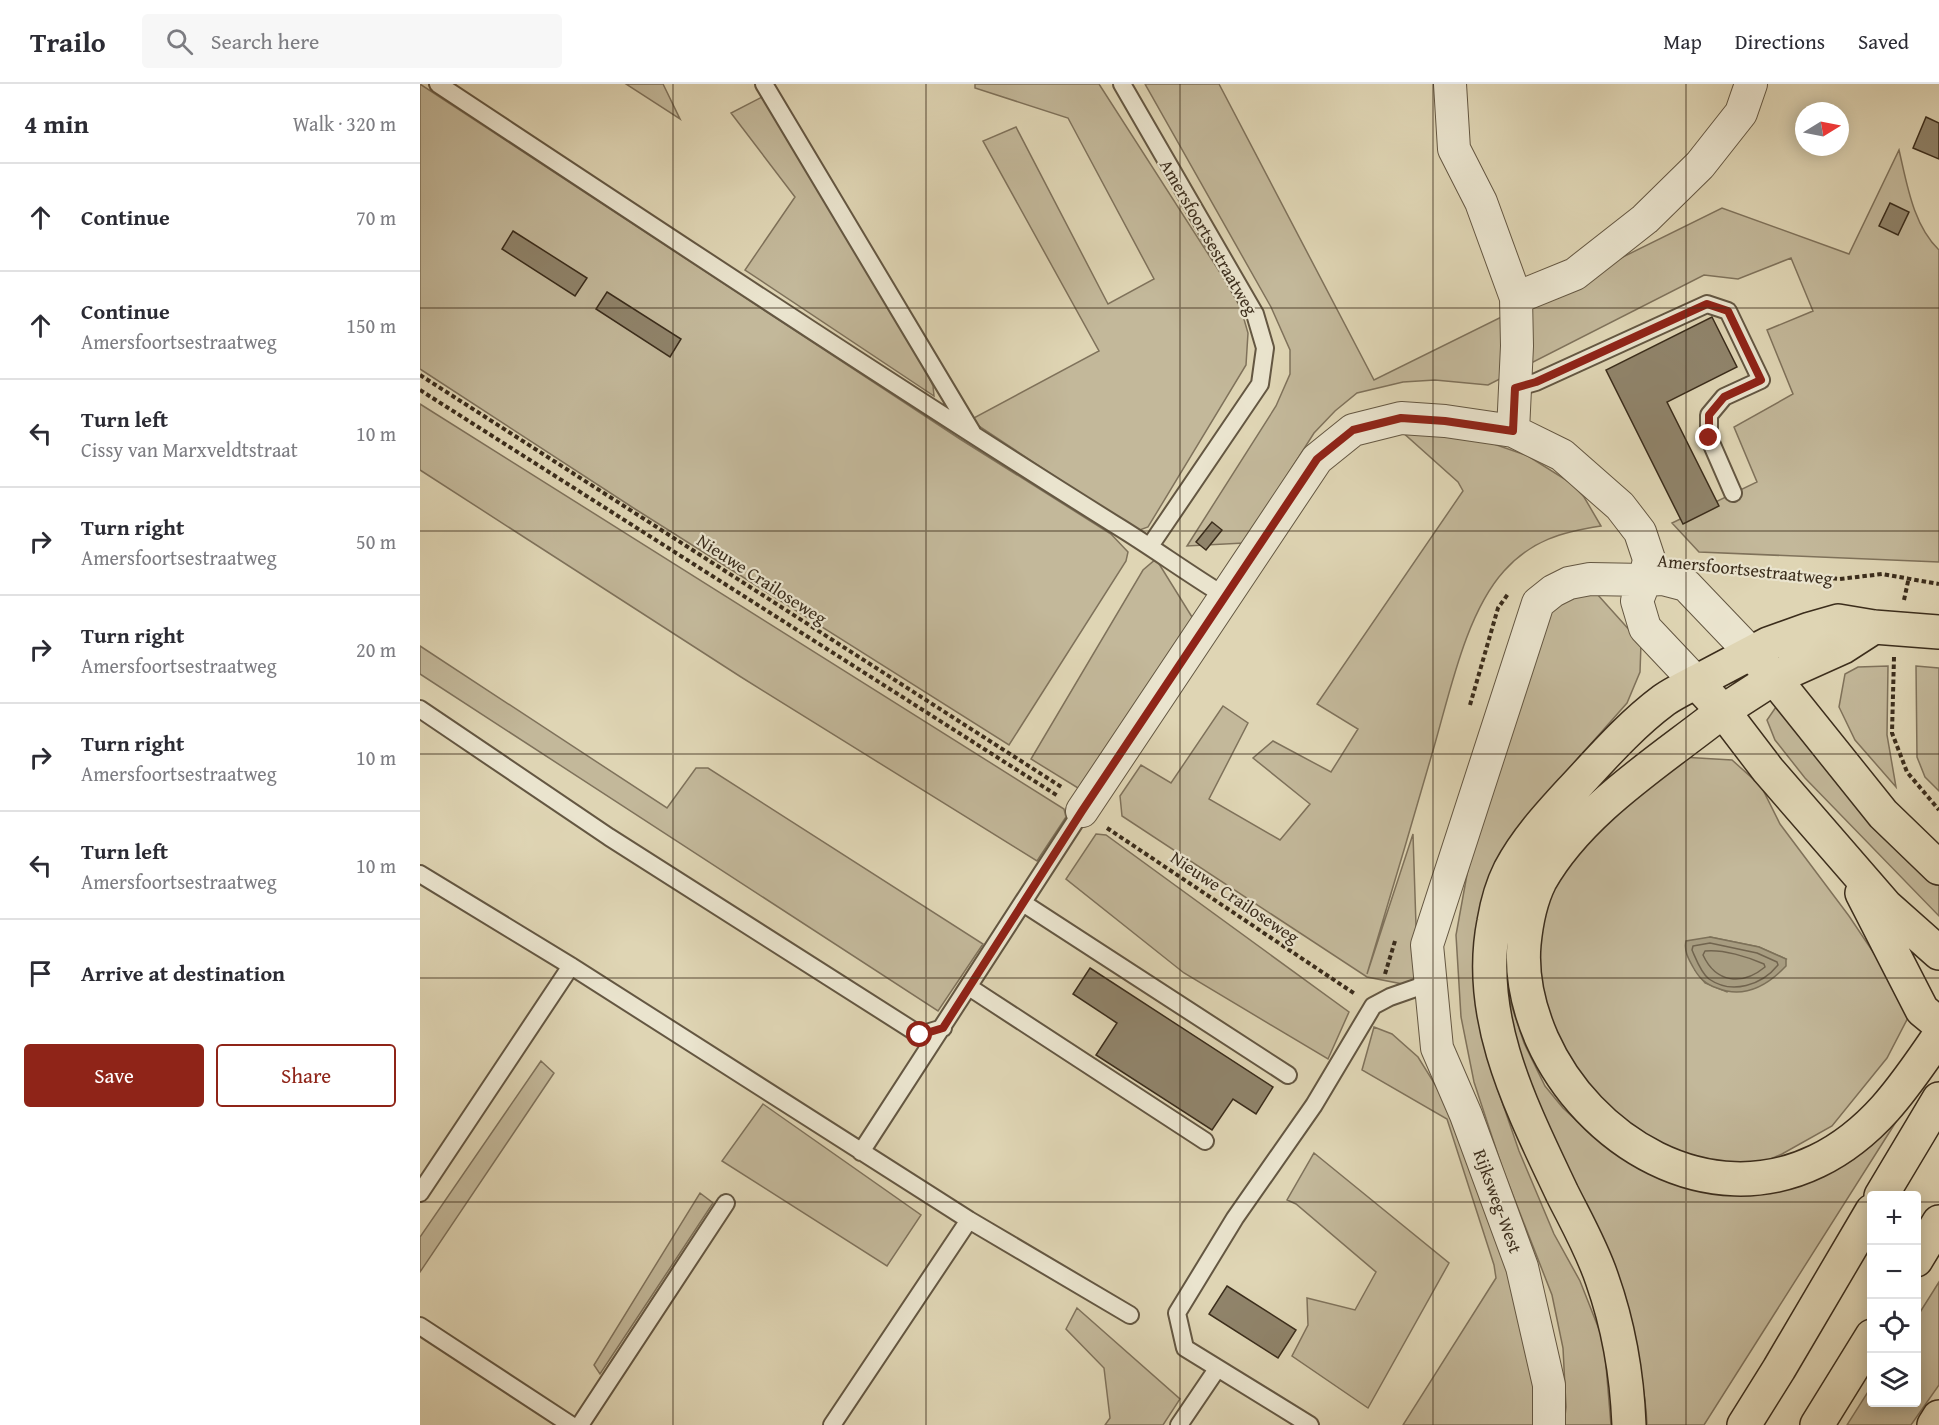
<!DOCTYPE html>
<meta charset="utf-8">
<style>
:root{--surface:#fff;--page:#f7f7f7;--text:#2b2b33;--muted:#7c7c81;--line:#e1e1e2;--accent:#8f2418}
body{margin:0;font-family:"Gentium Book Plus",serif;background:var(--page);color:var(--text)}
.controls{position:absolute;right:18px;bottom:18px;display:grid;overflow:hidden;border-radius:6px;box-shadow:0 3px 15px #0003}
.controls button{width:54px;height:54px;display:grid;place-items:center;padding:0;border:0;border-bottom:2px solid var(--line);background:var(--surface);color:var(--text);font:30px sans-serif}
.compass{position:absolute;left:1375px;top:18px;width:54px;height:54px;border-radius:50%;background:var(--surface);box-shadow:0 3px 15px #0003;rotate:80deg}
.stop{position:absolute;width:18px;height:18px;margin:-14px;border:4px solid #8f2418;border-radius:50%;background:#fff}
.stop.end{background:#8f2418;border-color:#fff;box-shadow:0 2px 6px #0008}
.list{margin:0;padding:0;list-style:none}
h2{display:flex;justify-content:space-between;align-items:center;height:78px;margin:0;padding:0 24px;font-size:26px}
h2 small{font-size:20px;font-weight:400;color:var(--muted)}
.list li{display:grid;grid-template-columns:39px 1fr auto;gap:18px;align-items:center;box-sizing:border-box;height:108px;padding:0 24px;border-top:2px solid var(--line)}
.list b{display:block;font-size:22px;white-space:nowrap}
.list p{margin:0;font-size:20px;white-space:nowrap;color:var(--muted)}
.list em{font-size:20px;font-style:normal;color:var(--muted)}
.actions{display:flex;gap:12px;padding:18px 24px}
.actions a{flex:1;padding:14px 0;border:2px solid var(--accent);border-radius:6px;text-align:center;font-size:21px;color:var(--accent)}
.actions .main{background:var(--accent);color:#fff}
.icon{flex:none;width:33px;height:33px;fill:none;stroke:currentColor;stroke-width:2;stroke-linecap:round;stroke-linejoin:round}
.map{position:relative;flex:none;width:1519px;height:1341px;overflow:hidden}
header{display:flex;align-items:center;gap:36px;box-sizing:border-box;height:84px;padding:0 30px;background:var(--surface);border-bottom:2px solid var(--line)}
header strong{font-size:28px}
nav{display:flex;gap:33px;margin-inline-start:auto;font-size:21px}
.search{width:420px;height:54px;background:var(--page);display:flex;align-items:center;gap:15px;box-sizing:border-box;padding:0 21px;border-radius:6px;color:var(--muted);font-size:22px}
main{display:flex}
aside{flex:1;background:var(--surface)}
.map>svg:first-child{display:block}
.green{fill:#c3b89a;stroke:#7f725b;stroke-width:1.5;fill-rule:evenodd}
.water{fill:#a79c80;stroke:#7c7058;stroke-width:1.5}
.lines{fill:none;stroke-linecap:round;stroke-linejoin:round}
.shore{stroke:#71644e;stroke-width:1.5}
.building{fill:#90846b;stroke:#3b2d1c;stroke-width:1.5}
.lane-casing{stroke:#645742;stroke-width:20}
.street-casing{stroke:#645742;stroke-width:34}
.primary-casing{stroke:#3b2d1c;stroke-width:36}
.highway-casing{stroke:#3b2d1c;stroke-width:36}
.path{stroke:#3b2d1c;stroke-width:4;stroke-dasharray:4.5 3;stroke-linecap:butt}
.lane{stroke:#eae4ce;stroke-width:16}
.street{stroke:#eae4ce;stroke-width:32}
.primary{stroke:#dfd5b4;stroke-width:33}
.highway{stroke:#dfd5b4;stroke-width:33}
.route{stroke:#8f2418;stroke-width:8}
.grid{fill:none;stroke:#3b2d1c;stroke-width:1.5;stroke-opacity:0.55}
.labels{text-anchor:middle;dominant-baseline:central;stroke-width:4.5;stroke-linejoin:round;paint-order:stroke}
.street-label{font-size:18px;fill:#3b2d1c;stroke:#eae4ce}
</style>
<header>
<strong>Trailo</strong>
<div class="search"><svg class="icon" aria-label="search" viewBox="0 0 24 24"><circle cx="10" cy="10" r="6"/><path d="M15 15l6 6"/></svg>Search here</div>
<nav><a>Map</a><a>Directions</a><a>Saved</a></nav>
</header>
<main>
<aside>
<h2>4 min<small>Walk · 320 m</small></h2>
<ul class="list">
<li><svg class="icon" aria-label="ahead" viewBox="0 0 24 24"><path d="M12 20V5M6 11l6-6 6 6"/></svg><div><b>Continue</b></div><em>70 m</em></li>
<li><svg class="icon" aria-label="ahead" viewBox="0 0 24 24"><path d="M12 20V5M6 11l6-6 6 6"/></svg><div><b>Continue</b><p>Amersfoortsestraatweg</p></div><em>150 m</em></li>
<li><svg class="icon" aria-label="left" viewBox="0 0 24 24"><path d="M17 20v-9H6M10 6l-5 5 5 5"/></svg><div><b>Turn left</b><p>Cissy van Marxveldtstraat</p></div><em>10 m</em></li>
<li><svg class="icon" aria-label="right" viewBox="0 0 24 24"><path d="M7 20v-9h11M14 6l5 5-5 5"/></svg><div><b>Turn right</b><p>Amersfoortsestraatweg</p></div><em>50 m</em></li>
<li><svg class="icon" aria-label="right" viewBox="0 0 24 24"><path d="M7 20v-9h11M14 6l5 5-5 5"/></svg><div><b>Turn right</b><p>Amersfoortsestraatweg</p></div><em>20 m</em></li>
<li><svg class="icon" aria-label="right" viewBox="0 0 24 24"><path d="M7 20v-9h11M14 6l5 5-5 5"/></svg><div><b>Turn right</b><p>Amersfoortsestraatweg</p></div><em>10 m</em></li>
<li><svg class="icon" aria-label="left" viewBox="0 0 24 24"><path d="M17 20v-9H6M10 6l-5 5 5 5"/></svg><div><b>Turn left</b><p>Amersfoortsestraatweg</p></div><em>10 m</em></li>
<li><svg class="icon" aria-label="arrive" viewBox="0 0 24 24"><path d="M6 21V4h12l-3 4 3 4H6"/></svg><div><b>Arrive at destination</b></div></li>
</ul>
<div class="actions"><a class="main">Save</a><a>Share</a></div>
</aside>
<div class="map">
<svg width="1519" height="1341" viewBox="0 0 1519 1341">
<rect width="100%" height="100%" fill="#dfd5b4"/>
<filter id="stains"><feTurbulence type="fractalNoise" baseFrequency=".00333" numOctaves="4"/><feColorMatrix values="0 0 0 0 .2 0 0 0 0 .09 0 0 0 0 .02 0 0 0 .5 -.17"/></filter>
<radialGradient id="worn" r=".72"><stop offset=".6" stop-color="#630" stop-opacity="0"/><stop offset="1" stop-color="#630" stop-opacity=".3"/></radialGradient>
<path class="green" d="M0 0 540 355 691 450 708 468 706 477 589 661 215 425 0 285Z
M206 0H243L260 35Z
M555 0H679L819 218 828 249 826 281 728 443 717 447 550 336 679 267 563 57 596 43 688 220 734 195 648 34 555 4Z
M725 0H799L954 296 1302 124 1429 170 1479 66C1487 100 1493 141 1519 166V478L1279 468 1252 439 1337 398 1314 343 1373 310 1347 246 1393 227 1371 174 1318 195 1284 191 1068 301 1015 296 983 298 937 309 915 327 894 349 824 459 767 462 856 322 870 290V266L851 223Z
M346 11 506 287 513 302 514 312 325 186 375 113 311 29Z
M0 320 644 725 646 733 617 777 321 593 0 386Z
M980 346 1071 359 1108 372 1151 399 1164 413 1181 442C1142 448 1112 456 1084 487 1046 529 1030 608 1014 663 992 739 970 814 947 890L993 750 998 903 947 893 702 732 700 712 721 681 751 699 803 622 828 639 789 715 860 756 890 720 833 674 853 657 911 688 938 645 897 620 1043 407 1038 398Z
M736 475 777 541 664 705 658 704 611 675 723 486Z
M1171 509 1177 510 1221 559 1220 588 1207 619 1100 740 1071 801 1063 938 1077 1003 1099 1067 1134 1150 1160 1197 1184 1258 1191 1341H1144L1146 1323 1143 1264 1132 1211 1082 1083 1054 998 1041 933 1036 851 1056 741 1125 532 1142 518Z
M0 562 247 724 276 684H288L563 860 518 927 0 590Z
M1468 582 1467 651 1476 703 1435 656 1419 623 1425 590 1438 583Z
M1496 582 1519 584V707L1505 693 1497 673Z
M1356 623 1519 790V832L1385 694 1355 656 1347 636Z
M1261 673 1312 676 1341 702 1360 740 1429 832 1492 926 1467 974 1412 1042 1362 1070 1330 1084 1285 1082 1201 1043 1135 961 1114 888 1126 813 1152 773 1209 718ZM1290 853 1339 863 1366 875 1307 908 1285 899 1275 886Z
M676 750 686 751 929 928 908 975 764 889 646 795Z
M1090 917 1104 959 1125 1002 1143 1024 1175 1054 1229 1089 1351 1104 1493 1011 1284 1341H1227C1223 1237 1160 1141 1124 1046 1109 1009 1099 971 1087 933Z
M954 943 972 950 998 973 1026 1018 1101 1225 1114 1289 1116 1341H983L1076 1194 1074 1181 1027 1035 942 986Z
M121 977 134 989 0 1188V1153Z
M343 1020 501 1131 467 1182 302 1077Z
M894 1069 1029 1179 948 1324 872 1272 888 1241 887 1214 935 1226 956 1188 876 1120 867 1116Z
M280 1109 293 1119 180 1290 174 1281Z
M1519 1198V1301L1491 1341H1427L1451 1303 1452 1318H1496L1497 1233Z
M657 1224 760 1315 743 1341H685L690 1334 684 1284 646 1245Z"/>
<path class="water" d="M1290 853 1339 863 1366 875V882C1347 902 1324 915 1297 904 1285 900 1279 894 1273 883 1268 874 1264 867 1266 857Z"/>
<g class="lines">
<path class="shore" d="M1290 859 1337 869 1357 878 1358 881C1342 901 1312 911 1289 895 1281 889 1276 875 1272 866L1273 862Z
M1285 867C1303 865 1328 873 1344 880L1345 883C1322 902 1296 899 1283 871Z"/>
</g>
<path class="building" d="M1506 33 1519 39V75L1493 64Z
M1470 119 1489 128 1478 151 1459 142Z
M93 147 167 194 155 212 82 165Z
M187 208 261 255 250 273 176 225Z
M1292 233 1317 283 1247 318 1299 422 1263 440 1186 286Z
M792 438 802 446 786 466 776 458Z
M670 884 853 1003 836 1030 813 1015 792 1046 676 971 697 939 653 910Z
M807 1202 876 1246 858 1274 789 1230Z"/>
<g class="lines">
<g class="lane-casing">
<path id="lane" d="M18 0C242 148 466 297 694 440 732 463 767 489 805 512
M344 0 552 348
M702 0 835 230 845 264 840 300 730 462
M1095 304 1116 298 1287 220 1308 227 1341 296 1304 313 1289 331V354L1313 409
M0 625 189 753 500 951 523 944
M0 790 151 882 549 1136 710 1231
M603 819 868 991
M549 903 785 1057
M441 1068 662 727
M0 1109 151 882
M0 1242 151 1341
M160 1341 306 1119
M412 1341 549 1136
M759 1341 797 1285
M890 1341 765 1264 757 1229 815 1134 894 1021 953 922 970 913 1010 899"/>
</g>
<g class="street-casing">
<path id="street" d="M1030 0 1034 65 1061 118 1096 214
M1093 347 1097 262 1096 214 1155 190 1225 135 1280 81 1321 29 1331 0
M662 727 897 375 933 346 981 334 1025 337 1093 347 1142 371 1200 422 1220 448 1229 475 1225 496 1217 517 1225 544 1276 598
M1129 1341V1301L1102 1183 1046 1031 1017 964 1007 861 1118 519 1133 507 1149 499 1170 495 1225 496 1243 495 1266 501 1331 569"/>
</g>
<g class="primary-casing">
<path id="primary" d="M1519 548 1454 543 1418 537 1390 545 1348 560 1276 598 1303 627 1348 686 1466 822 1519 869
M1331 569 1354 594 1463 730 1519 784
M1303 627 1354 594 1423 563 1454 543
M1442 809 1502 926 1519 940
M1514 1341 1519 1333"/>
</g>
<g class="highway-casing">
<path id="highway" d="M1303 627C1240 677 1160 726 1120 797 1110 817 1106 839 1104 860 1101 894 1109 925 1122 955 1168 1058 1288 1130 1397 1077 1453 1050 1485 1002 1519 952
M1461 1112 1519 1015
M1496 1176 1519 1138
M1209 1341C1207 1290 1199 1243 1182 1195 1172 1165 1156 1137 1142 1109 1102 1024 1055 934 1074 838 1077 820 1082 802 1090 786 1106 756 1128 732 1151 707 1180 676 1209 642 1244 616 1254 609 1265 604 1276 598
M1324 1341 1359 1285 1452 1127
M1397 1341 1452 1252"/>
</g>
<path class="path" d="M0 291 643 704
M0 306 638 712
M1293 484 1420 495 1462 490 1519 500
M1484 516 1489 493
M1474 573 1472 649 1487 688 1519 726
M1050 621 1078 524 1088 510
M687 744 935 910
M965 890 975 857"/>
<use href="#lane" class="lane"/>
<use href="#street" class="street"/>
<use href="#primary" class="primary"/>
<use href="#highway" class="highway"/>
</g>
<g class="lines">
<path class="route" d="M500 951 523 944 662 727 897 375 933 346 981 334 1025 337 1093 347 1095 304 1116 298 1287 220 1308 227 1341 296 1304 313 1289 331V354"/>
</g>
<path class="grid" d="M253 0V1341M506 0V1341M760 0V1341M1013 0V1341M1266 0V1341M0 224H1519M0 447H1519M0 670H1519M0 894H1519M0 1118H1452M1496 1118H1519"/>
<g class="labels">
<g class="street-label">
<text transform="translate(789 153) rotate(60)">Amersfoortsestraatweg</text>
<text transform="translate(1325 485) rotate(6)">Amersfoortsestraatweg</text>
<text transform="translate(342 495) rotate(33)">Nieuwe Crailoseweg</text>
<text transform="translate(815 813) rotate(34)">Nieuwe Crailoseweg</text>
<text transform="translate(1078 1117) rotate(70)">Rijksweg-West</text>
</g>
</g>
<rect width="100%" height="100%" filter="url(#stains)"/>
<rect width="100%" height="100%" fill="url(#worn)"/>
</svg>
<div class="controls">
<button>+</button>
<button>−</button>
<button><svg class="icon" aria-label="locate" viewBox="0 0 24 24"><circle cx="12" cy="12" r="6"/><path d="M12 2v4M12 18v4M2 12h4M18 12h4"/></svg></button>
<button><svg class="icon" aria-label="layers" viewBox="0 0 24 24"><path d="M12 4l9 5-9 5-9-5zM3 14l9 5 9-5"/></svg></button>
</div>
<svg class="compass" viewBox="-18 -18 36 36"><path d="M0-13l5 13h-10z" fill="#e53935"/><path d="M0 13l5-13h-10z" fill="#7c7c81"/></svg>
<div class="stop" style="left:500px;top:951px"></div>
<div class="stop end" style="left:1289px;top:354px"></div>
</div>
</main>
